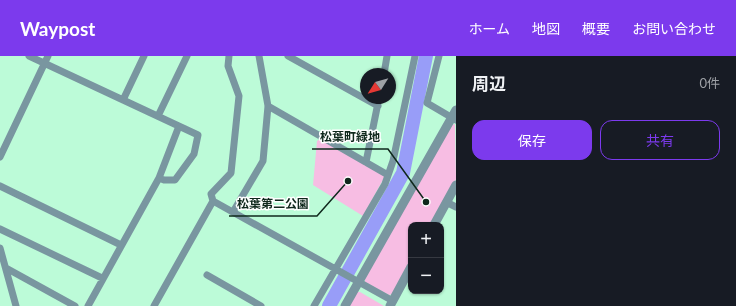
<!DOCTYPE html>
<html lang="ja">
<meta charset="utf-8">
<style>
:root{--surface:#171b24;--page:#242831;--text:#f1f3f6;--muted:#9ea1a6;--line:#363941;--accent:#7c3aed}
body{margin:0;font-family:Lato,"Noto Sans JP",sans-serif;background:var(--page);color:var(--text)}
.controls{position:absolute;right:12px;bottom:12px;display:grid;overflow:hidden;border-radius:8px;box-shadow:0 1px 3px #0004}
.controls button{width:36px;height:36px;display:grid;place-items:center;padding:0;border:0;border-bottom:1px solid var(--line);background:var(--surface);color:var(--text);font:20px sans-serif}
.compass{position:absolute;left:360px;top:12px;width:36px;height:36px;border-radius:50%;background:var(--surface);box-shadow:0 1px 3px #0004;rotate:233deg}
.list{margin:0;padding:0;list-style:none}
h2{display:flex;justify-content:space-between;align-items:center;height:52px;margin:0;padding:0 16px;font-size:17px}
h2 small{font-size:13px;font-weight:400;color:var(--muted)}
.actions{display:flex;gap:8px;padding:12px 16px}
.actions a{flex:1;padding:9px 0;border:1px solid var(--accent);border-radius:12px;text-align:center;font-size:14px;color:var(--accent)}
.actions .main{background:var(--accent);color:#fff}
.map{position:relative;flex:none;width:456px;height:250px;overflow:hidden}
header{display:flex;align-items:center;gap:24px;box-sizing:border-box;height:56px;padding:0 20px;background:var(--accent);color:#fff}
header strong{font-size:19px}
nav{display:flex;gap:22px;margin-inline-start:auto;font-size:14px}
main{display:flex}
aside{flex:1;background:var(--surface)}
.map>svg:first-child{display:block}
.green{fill:#f7bde3}
.lines{fill:none;stroke-linecap:round;stroke-linejoin:round}
.river{stroke:#989df8;stroke-width:14}
.minor{stroke:#7996a0;stroke-width:7}
.tertiary{stroke:#7996a0;stroke-width:9}
.leader{fill:none;stroke:#0f281c;stroke-width:1.5}
.callout-dot{fill:#0f281c;stroke:#fff;stroke-width:1.5}
.callout-label{font-size:12px;text-anchor:middle;font-weight:bold;fill:#0f281c;stroke:#fff;stroke-width:3;stroke-linejoin:round;paint-order:stroke}
</style>
<header>
<strong>Waypost</strong>
<nav><a>ホーム</a><a>地図</a><a>概要</a><a>お問い合わせ</a></nav>
</header>
<main>
<div class="map">
<svg width="456" height="250" viewBox="0 0 456 250">
<rect width="100%" height="100%" fill="#bcfbd8"/>
<path class="green" d="M455 68 456 123 431 169H411V204L392 238 389 239 365 226V223L451 69Z
M320 83 385 120 363 160 313 129 317 85Z
M357 236H360L384 250H349Z"/>
<g class="lines">
<path class="river" d="M329 250 403 117 426 0"/>
<path class="minor" d="M29 0 198 79 194 98 175 124H164L159 122
M288 0 378 50
M439 0 427 47 456 64
M384 18 387 0
M123 44 144 0
M268 50 388 119
M158 60 187 0
M0 101 48 0
M366 106 379 42
M0 130 121 189
M213 145 211 138 231 117 239 40 228 10 229 0
M446 146 456 151
M233 156 263 105 268 50 259 0
M0 173 102 222
M0 192 16 250
M6 212 75 250
M207 219 261 250
M88 250 159 122 179 70
M154 250 213 145 393 245
M314 250 385 128 393 105 415 0"/>
<path class="tertiary" d="M434 169 456 129
M345 250 456 54
M390 250 411 211"/>
</g>
<path class="leader" d="M426 146L388 93H312M348 125L317 160H229"/>
<g class="callout-dot">
<circle cx="426" cy="146" r="4"/>
<circle cx="348" cy="125" r="4"/>
</g>
<g class="callout-label">
<text x="350" y="85">松葉町緑地</text>
<text x="273" y="152">松葉第二公園</text>
</g>
</svg>
<div class="controls">
<button>+</button>
<button>−</button>
</div>
<svg class="compass" viewBox="-18 -18 36 36"><path d="M0-13l5 13h-10z" fill="#e53935"/><path d="M0 13l5-13h-10z" fill="#9ea1a6"/></svg>
</div>
<aside>
<h2>周辺<small>0件</small></h2>
<ul class="list">
</ul>
<div class="actions"><a class="main">保存</a><a>共有</a></div>
</aside>
</main>
